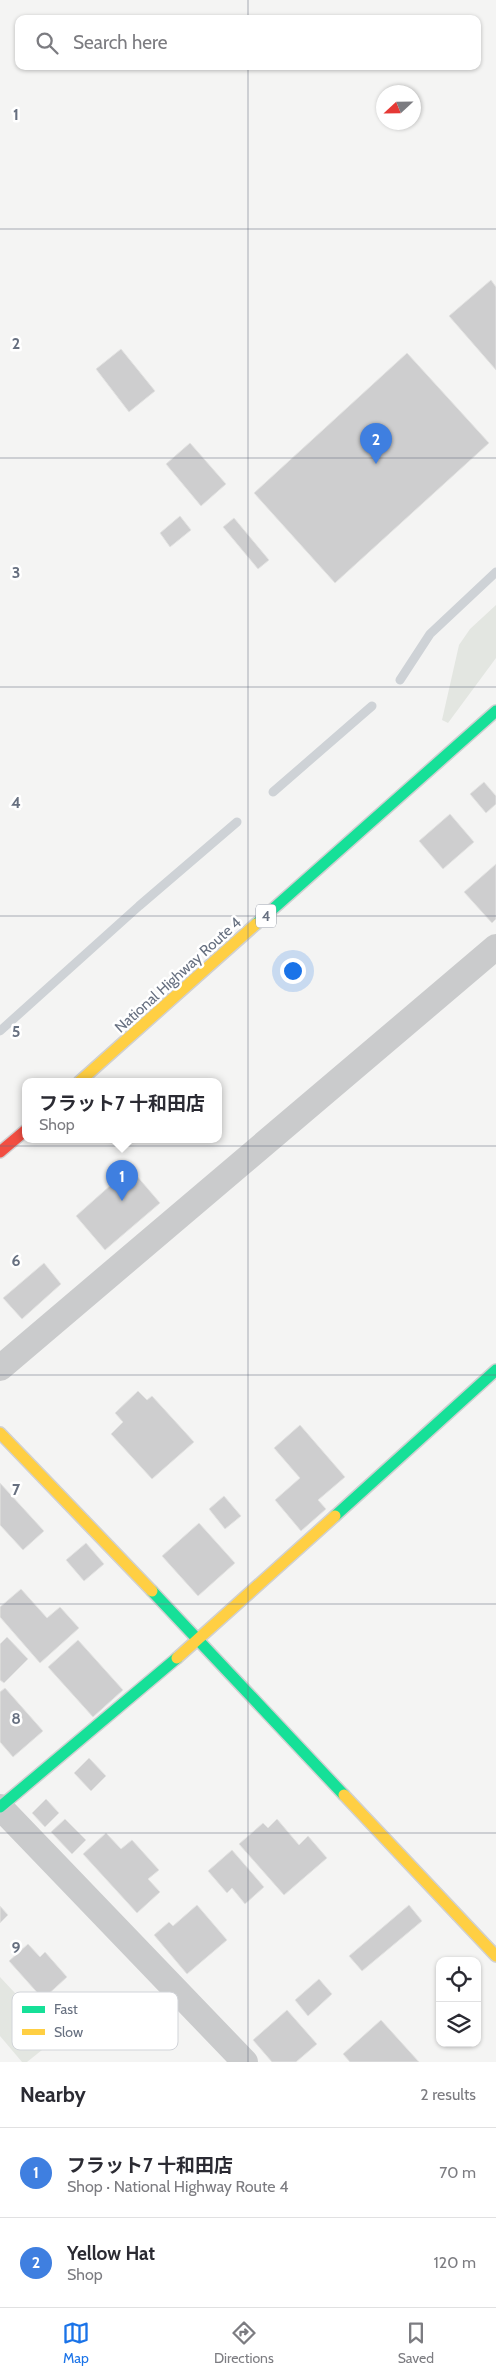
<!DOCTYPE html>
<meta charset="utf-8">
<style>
:root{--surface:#fff;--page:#f7f7f7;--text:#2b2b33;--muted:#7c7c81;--line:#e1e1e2;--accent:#1a73e8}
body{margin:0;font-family:Cabin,"Noto Sans JP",sans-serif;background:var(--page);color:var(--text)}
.controls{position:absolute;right:15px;bottom:15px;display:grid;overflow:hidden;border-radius:10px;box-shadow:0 1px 4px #0004}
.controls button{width:45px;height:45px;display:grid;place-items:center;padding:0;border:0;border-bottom:1px solid var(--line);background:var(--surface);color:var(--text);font:25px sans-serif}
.compass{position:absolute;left:376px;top:85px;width:45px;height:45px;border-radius:50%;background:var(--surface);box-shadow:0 1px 4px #0004;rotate:248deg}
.you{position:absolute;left:292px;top:970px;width:18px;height:18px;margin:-12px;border:4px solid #fff;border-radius:50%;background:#1a73e8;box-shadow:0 0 0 8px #1a73e833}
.badge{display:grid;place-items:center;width:32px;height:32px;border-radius:50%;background:var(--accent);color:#fff;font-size:16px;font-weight:700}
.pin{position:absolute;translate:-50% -41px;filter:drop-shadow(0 1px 2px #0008)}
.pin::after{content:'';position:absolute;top:26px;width:18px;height:15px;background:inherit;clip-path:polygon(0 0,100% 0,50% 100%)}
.popup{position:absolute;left:22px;top:1078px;width:200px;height:65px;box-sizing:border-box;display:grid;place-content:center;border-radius:10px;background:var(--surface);filter:drop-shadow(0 1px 4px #0005);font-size:16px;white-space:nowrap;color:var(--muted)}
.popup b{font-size:19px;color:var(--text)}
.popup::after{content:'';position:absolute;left:50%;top:100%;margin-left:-10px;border:10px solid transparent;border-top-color:var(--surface)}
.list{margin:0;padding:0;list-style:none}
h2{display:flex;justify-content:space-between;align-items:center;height:65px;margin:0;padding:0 20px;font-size:21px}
h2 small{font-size:16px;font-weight:400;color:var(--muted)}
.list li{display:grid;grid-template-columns:32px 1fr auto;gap:15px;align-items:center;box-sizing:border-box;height:90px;padding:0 20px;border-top:1px solid var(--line)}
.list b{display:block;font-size:19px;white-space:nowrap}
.list p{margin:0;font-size:16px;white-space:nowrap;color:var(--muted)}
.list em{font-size:16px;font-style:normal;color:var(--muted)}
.icon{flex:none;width:28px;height:28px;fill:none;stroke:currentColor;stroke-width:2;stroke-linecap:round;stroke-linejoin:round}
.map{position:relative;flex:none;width:496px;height:2062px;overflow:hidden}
.search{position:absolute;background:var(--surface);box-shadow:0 1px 4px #0004;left:15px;right:15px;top:15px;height:55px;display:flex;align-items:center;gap:12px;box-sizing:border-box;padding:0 18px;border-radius:10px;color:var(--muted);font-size:19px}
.sheet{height:245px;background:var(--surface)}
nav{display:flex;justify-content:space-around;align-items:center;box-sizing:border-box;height:70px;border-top:1px solid var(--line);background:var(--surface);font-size:14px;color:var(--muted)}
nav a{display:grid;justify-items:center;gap:2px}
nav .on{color:var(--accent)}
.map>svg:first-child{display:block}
.green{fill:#e3e6e1}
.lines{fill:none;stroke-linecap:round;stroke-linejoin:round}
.stream{stroke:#ced2d6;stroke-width:9}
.building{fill:#cececf;stroke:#e3e3e2}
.fast-casing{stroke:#d0d0d1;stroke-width:14}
.slow-casing{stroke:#d0d0d1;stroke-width:14}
.jam-casing{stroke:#d0d0d1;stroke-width:14}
.street{stroke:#cacbcc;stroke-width:26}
.fast{stroke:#16e098;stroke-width:11}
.slow{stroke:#ffcf43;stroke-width:11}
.jam{stroke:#f24e42;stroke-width:11}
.grid{fill:none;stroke:#677080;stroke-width:1;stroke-opacity:0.55}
.labels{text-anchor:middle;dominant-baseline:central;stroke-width:5;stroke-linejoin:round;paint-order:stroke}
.shield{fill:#fff;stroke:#959ba6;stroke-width:1}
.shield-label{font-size:14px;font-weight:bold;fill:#677080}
.street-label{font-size:15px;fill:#677080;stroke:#fff}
.key{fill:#fff;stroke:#d1d4d9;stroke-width:1}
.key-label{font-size:14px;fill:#677080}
.grid-label{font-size:16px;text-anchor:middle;font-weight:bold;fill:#677080;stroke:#fff;stroke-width:5;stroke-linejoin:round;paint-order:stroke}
</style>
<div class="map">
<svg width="496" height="2062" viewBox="0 0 496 2062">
<rect width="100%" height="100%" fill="#f4f4f3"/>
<path class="green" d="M496 605V658L448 723 442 720 459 645 470 629Z
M0 1977 57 2038 27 2062H22L0 2036Z"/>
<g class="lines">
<path class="stream" d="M400 680 430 634 496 572
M273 792 372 706
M0 1031 139 906 237 822"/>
</g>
<path class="building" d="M491 280 496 287V370L449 316Z
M121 349 155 391 129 412 96 369Z
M407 353 489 443 335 583 254 493Z
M190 443 226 484 201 506 166 464Z
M180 516 191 530 170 547 160 533Z
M234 518 269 560 258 569 223 527Z
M484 782 496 796V804L486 813 470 794Z
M450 814 474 842 443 869 419 841Z
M496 864V919L492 923 464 892Z
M130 1168 160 1203 105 1250 76 1216Z
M44 1263 61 1284 22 1319 3 1298Z
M138 1391 147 1400 152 1396 194 1442 152 1479 111 1434 123 1422 115 1413Z
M300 1425 345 1477 318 1500 326 1509 301 1531 275 1500 300 1478 274 1448Z
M0 1483 44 1531 23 1550 0 1525Z
M224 1496 241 1516 225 1529 209 1509Z
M199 1523 235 1563 198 1596 162 1556Z
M86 1543 104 1564 84 1581 66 1560Z
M21 1589 47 1618 60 1607 79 1628 40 1663 0 1617V1607Z
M7 1637 28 1659 4 1683 0 1680V1644Z
M78 1640 123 1690 93 1717 48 1667Z
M5 1688 43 1731 13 1757 0 1742V1692Z
M89 1758 106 1776 91 1791 74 1773Z
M46 1799 59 1813 45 1827 32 1813Z
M65 1819 86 1840 72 1854 51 1832Z
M277 1819 299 1845 308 1836 327 1858 284 1895 239 1844 263 1823 268 1828Z
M106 1833 121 1849 132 1840 159 1870 148 1879 160 1892 137 1913 83 1854Z
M232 1850 264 1887 245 1904 232 1888 227 1893 208 1871Z
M197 1905 227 1940 187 1974 154 1935 169 1922 173 1926Z
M409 1905 422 1921 362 1971 349 1956Z
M0 1906 8 1915 0 1923Z
M28 1944 40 1957 45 1952 67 1977 43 1999 9 1961Z
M319 1979 332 1994 308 2016 295 2000Z
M287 2010 317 2044 296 2062H272L253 2040Z
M381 2020 419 2062H350L343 2054Z"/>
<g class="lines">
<g class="fast-casing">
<path id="fast" d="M256 924 496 711
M335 1516 496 1370
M152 1591 344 1795
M0 1807 177 1658"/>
</g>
<g class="slow-casing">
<path id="slow" d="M79 1082 256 924
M0 1433 152 1591
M177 1658 335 1516
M344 1795 496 1956"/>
</g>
<g class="jam-casing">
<path id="jam" d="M0 1152 26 1130"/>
</g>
<path class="street" d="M0 1368 496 947
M0 1807 245 2062"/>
<use href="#fast" class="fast"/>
<use href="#slow" class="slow"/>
<use href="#jam" class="jam"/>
</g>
<path class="grid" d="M248 0V19M248 66V2062M0 229H496M0 458H496M0 687H496M0 916H496M0 1146H496M0 1375H496M0 1604H496M0 1833H496"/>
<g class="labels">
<rect class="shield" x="256" y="904.5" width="20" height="23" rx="4"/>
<g class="shield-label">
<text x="266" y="916">4</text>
</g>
<g class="street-label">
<text transform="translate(178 975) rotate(-42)">National Highway Route 4</text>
</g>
</g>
<rect x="12" y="1992" width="166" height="58" rx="8" class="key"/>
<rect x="22" y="2006" width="23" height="7" fill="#16e098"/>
<rect x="22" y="2029" width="23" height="6" fill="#ffcf43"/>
<g class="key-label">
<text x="54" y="2014">Fast</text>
<text x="54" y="2037">Slow</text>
</g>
<g class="grid-label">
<text x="16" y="120">1</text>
<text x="16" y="349">2</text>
<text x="16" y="578">3</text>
<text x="16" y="808">4</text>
<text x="16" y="1037">5</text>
<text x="16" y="1266">6</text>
<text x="16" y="1495">7</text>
<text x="16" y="1724">8</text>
<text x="16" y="1953">9</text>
</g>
</svg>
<div class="controls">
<button><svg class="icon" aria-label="locate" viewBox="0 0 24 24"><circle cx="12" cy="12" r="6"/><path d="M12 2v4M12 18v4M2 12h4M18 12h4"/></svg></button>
<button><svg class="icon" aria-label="layers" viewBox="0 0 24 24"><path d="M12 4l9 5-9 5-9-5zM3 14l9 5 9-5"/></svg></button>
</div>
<svg class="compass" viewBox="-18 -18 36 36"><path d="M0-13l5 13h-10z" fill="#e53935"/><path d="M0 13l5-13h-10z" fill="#7c7c81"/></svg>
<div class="you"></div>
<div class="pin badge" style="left:122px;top:1201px;background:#3f7fe0">1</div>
<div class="popup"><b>フラット7 十和田店</b>Shop</div>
<div class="pin badge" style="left:376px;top:464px;background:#3f7fe0">2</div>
<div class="search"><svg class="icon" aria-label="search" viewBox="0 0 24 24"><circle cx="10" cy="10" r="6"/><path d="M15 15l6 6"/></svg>Search here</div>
</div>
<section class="sheet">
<h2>Nearby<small>2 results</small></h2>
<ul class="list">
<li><span class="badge" style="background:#3f7fe0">1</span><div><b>フラット7 十和田店</b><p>Shop · National Highway Route 4</p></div><em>70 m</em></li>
<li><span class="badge" style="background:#3f7fe0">2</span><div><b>Yellow Hat</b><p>Shop</p></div><em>120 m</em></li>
</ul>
</section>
<nav>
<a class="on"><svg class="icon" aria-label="map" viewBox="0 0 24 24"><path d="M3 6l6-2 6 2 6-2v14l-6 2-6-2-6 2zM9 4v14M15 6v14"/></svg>Map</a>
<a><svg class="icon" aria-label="directions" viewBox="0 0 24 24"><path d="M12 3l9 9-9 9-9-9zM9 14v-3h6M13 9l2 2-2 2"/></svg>Directions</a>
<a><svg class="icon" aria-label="saved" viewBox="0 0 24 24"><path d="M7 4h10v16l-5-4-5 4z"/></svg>Saved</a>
</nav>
